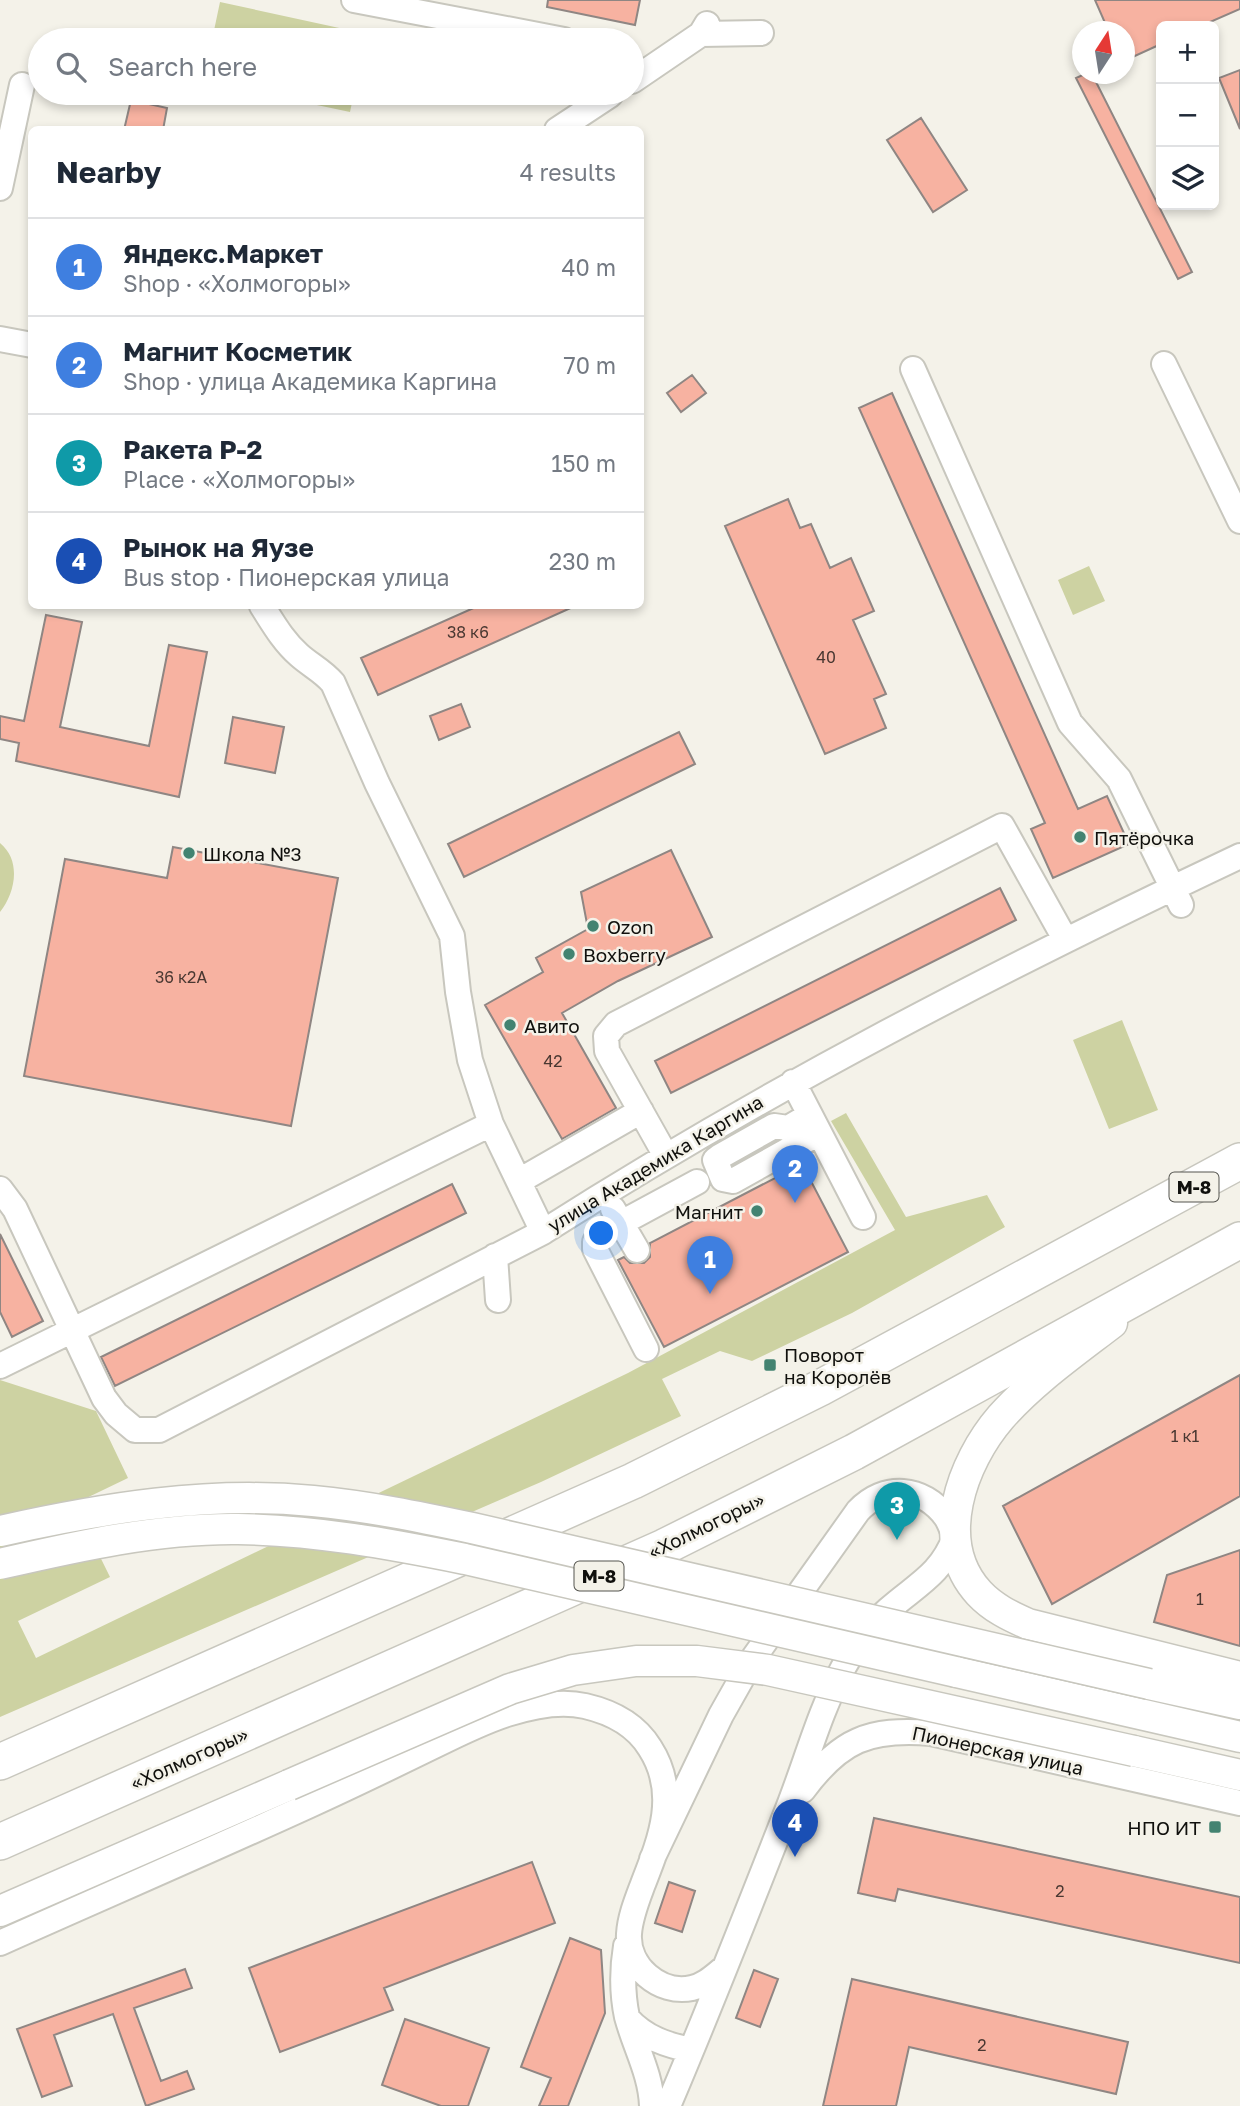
<!DOCTYPE html>
<meta charset="utf-8">
<style>
:root{--surface:#fff;--page:#f6f6f7;--text:#1f2937;--muted:#747a83;--line:#e0e1e3;--accent:#438371}
body{margin:0;font-family:"Golos Text",sans-serif;background:var(--page);color:var(--text)}
.controls{position:absolute;right:21px;top:21px;display:grid;overflow:hidden;border-radius:10px;box-shadow:0 4px 10px #0003}
.controls button{width:63px;height:63px;display:grid;place-items:center;padding:0;border:0;border-bottom:2px solid var(--line);background:var(--surface);color:var(--text);font:35px sans-serif}
.compass{position:absolute;left:1072px;top:21px;width:63px;height:63px;border-radius:50%;background:var(--surface);box-shadow:0 4px 10px #0003;rotate:12deg}
.you{position:absolute;left:602px;top:1234px;width:24px;height:24px;margin:-18px;border:5px solid #fff;border-radius:50%;background:#1a73e8;box-shadow:0 0 0 10px #1a73e833}
.badge{display:grid;place-items:center;width:46px;height:46px;border-radius:50%;background:var(--accent);color:#fff;font-size:23px;font-weight:700}
.pin{position:absolute;translate:-50% -58px;filter:drop-shadow(0 2px 4px #0008)}
.pin::after{content:'';position:absolute;top:37px;width:24px;height:21px;background:inherit;clip-path:polygon(0 0,100% 0,50% 100%)}
.list{margin:0;padding:0;list-style:none}
h2{display:flex;justify-content:space-between;align-items:center;height:91px;margin:0;padding:0 28px;font-size:30px}
h2 small{font-size:23px;font-weight:400;color:var(--muted)}
.list li{display:grid;grid-template-columns:46px 1fr auto;gap:21px;align-items:center;box-sizing:border-box;height:98px;padding:0 28px;border-top:2px solid var(--line)}
.list b{display:block;font-size:26px;white-space:nowrap}
.list p{margin:0;font-size:23px;white-space:nowrap;color:var(--muted)}
.list em{font-size:23px;font-style:normal;color:var(--muted)}
.icon{flex:none;width:38px;height:38px;fill:none;stroke:currentColor;stroke-width:2;stroke-linecap:round;stroke-linejoin:round}
.map{position:relative;flex:none;width:1240px;height:2106px;overflow:hidden}
.search{position:absolute;background:var(--surface);box-shadow:0 4px 10px #0003;left:28px;top:28px;width:616px;height:77px;display:flex;align-items:center;gap:18px;box-sizing:border-box;padding:0 24px;border-radius:38px;color:var(--muted);font-size:26px}
.panel{position:absolute;background:var(--surface);box-shadow:0 4px 10px #0003;left:28px;top:126px;width:616px;height:483px;border-radius:10px}
.map>svg:first-child{display:block}
.green{fill:#cdd2a2}
.building{fill:#f7b2a1;stroke:#8f8683;stroke-width:2}
.lines{fill:none;stroke-linecap:round;stroke-linejoin:round}
.minor-casing{stroke:#c8c7be;stroke-width:28}
.major-casing{stroke:#c8c7be;stroke-width:33}
.highway-casing{stroke:#c8c7be;stroke-width:38}
.minor{stroke:#fff;stroke-width:24}
.major{stroke:#fff;stroke-width:30}
.highway{stroke:#fff;stroke-width:35}
.major-bridge-casing{stroke:#c8c7be;stroke-width:33;stroke-linecap:butt}
.major-bridge{stroke:#fff;stroke-width:30}
.poi-dot{fill:#438371;stroke:#f4f2e9;stroke-width:2.5}
.labels{text-anchor:middle;dominant-baseline:central;stroke-width:5;stroke-linejoin:round;paint-order:stroke}
.number-label{font-size:16px;fill:#4a3832}
.shield{fill:#f4f2e9;stroke:#54544f;stroke-width:2}
.shield-label{font-size:18px;font-weight:bold;fill:#10100d}
.poi-label{font-size:19px;fill:#10100d;stroke:#f4f2e9;text-anchor:start}
.street-label{font-size:19px;fill:#10100d;stroke:#f4f2e9}
</style>
<div class="map">
<svg width="1240" height="2106" viewBox="0 0 1240 2106">
<rect width="100%" height="100%" fill="#f4f2e9"/>
<path class="green" d="M220 2 367 34 365 40H212Z
M260 93H354L350 112Z
M1089 566 1105 601 1073 615 1058 580Z
M0 843C22 861 15 893 0 912Z
M1122 1020 1158 1110 1109 1129 1073 1040Z
M846 1113 906 1217 987 1195 1005 1227 852 1313 752 1361 720 1351 662 1379 681 1416 541 1482 0 1717V1380L96 1411 128 1478 74 1504 110 1577 18 1621 36 1658 628 1373 895 1230 831 1121Z"/>
<path class="building" d="M548 0H640L635 25 547 7Z
M1095 0H1240V9L1201 26H1161V44L1124 61V32H1109Z
M1240 70V129L1219 78Z
M1085 74H1092L1192 272 1178 279 1076 78Z
M131 100 167 108 163 130H124Z
M921 118 967 190 933 212 887 140Z
M692 375 706 393 681 412 667 393Z
M892 393 1078 809 1107 796 1129 844 1053 878 1031 829 1045 823 859 408Z
M788 499 800 528 811 524 830 568 851 558 874 611 853 620 886 694 874 699 886 728 825 754 725 526Z
M478 606H575L378 695 361 658Z
M46 615 82 622 60 727 149 746 169 645 207 652 179 797 16 761 19 743 0 739V716L24 721Z
M461 704 470 727 439 740 430 716Z
M233 717 284 727 275 773 225 763Z
M679 732 695 764 464 877 448 844Z
M173 847 338 878 291 1126 24 1076 65 859 167 878Z
M671 850 712 937 618 981 562 1013 616 1108 562 1139 485 1005 543 972 536 958 588 929 581 892Z
M1000 888 1016 920 671 1093 655 1061Z
M802 1164 848 1252 664 1347 618 1260 624 1257 630 1263H644L650 1257V1243Z
M452 1184 466 1213 115 1386 101 1357Z
M0 1234 43 1321 12 1337 0 1312Z
M1240 1375V1496L1052 1604 1003 1506Z
M1240 1550V1646L1154 1622 1167 1575Z
M874 1818 1240 1897V1963L898 1889 895 1901 858 1893Z
M532 1862 555 1923 384 1988 393 2010 280 2052 249 1968Z
M669 1882 695 1891 682 1932 655 1923Z
M570 1938 601 1950 605 2013 568 2106H539L551 2078 521 2067Z
M185 1969 192 1988 134 2008 161 2081 187 2071 194 2089 146 2106 113 2014 54 2035 72 2086 42 2097 17 2029Z
M754 1970 778 1979 760 2027 736 2018Z
M852 1979 1128 2042 1116 2094 909 2047 896 2106H823Z
M405 2019 489 2048 468 2106H441L382 2085Z"/>
<g class="lines">
<g class="minor-casing">
<path id="minor" d="M354 0 564 40
M701 34 761 33
M632 81 701 34 707 24
M557 130 610 95V93
M0 188 22 85
M0 339 32 345
M1164 364 1240 521
M913 369 1070 723 1119 779 1181 905
M262 606C273 623 283 641 299 655 310 665 323 671 333 683L377 783 452 936 458 992 470 1060 491 1124 543 1232C766 1090 1001 969 1240 856
M793 1082 863 1217
M810 1115 788 1128 774 1126 719 1157 715 1160 723 1179 733 1181 819 1133
M666 1156 607 1051 606 1036 616 1024 1002 826 1065 939
M519 1181 641 1111
M0 1189 15 1209 104 1398 116 1414 135 1430H159L543 1232
M613 1209 637 1250
M495 1256 498 1300
M646 1349 595 1249V1242L599 1235 697 1182
M0 1366 491 1124
M803 1790C840 1740 869 1728 931 1733L1240 1803
M652 1859 721 1715 752 1660 858 1511C884 1483 923 1486 946 1517 950 1523 952 1530 955 1537 941 1575 916 1585 888 1610 870 1626 855 1647 843 1668 818 1715 805 1767 785 1816 747 1913 709 2010 668 2106
M0 1943C103 1897 207 1852 310 1805 352 1786 393 1766 434 1746 458 1734 482 1722 507 1714 532 1706 560 1700 585 1706 611 1712 636 1725 650 1748 679 1793 661 1838 643 1884 637 1900 630 1917 629 1934 627 1966 659 1995 692 1988 705 1985 713 1977 723 1969
M626 1946C622 1970 622 1993 627 2017 635 2047 651 2074 652 2106
M628 2019C645 2038 667 2045 691 2050"/>
</g>
<g class="major-casing">
<path id="major" d="M1112 1323C1073 1353 1033 1381 1001 1417 962 1462 932 1542 979 1593 993 1608 1010 1616 1028 1624L1240 1677
M956 1672 1240 1737
M1149 1684 1240 1704
M1134 1751 1240 1775
M0 1911 289 1785"/>
</g>
<g class="highway-casing">
<path id="highway" d="M0 1762 633 1481 820 1388 1240 1161
M0 1842 664 1547 854 1452 1240 1240"/>
</g>
<use href="#minor" class="minor"/>
<use href="#major" class="major"/>
<use href="#highway" class="highway"/>
<g class="major-bridge-casing">
<path id="major-bridge" d="M0 1531C103 1508 207 1491 313 1501 367 1506 420 1517 472 1528L1149 1684
M0 1564C78 1546 158 1528 238 1529 315 1530 390 1544 465 1559L956 1672
M289 1785 510 1689 573 1670 636 1661H697L768 1670 1134 1751"/>
</g>
<use href="#major-bridge" class="major-bridge"/>
</g>
<g class="poi-dot">
<circle cx="1080" cy="837" r="7"/>
<circle cx="189" cy="853" r="7"/>
<circle cx="593" cy="926" r="7"/>
<circle cx="569" cy="954" r="7"/>
<circle cx="510" cy="1025" r="7"/>
<circle cx="757" cy="1211" r="7"/>
<rect x="763" y="1358" width="14" height="14" rx="3.5"/>
<rect x="1208" y="1820" width="14" height="14" rx="3.5"/>
</g>
<g class="labels">
<g class="number-label">
<text x="468" y="632">38 к6</text>
<text x="826" y="657">40</text>
<text x="181" y="977">36 к2А</text>
<text x="553" y="1061">42</text>
<text x="1185" y="1436">1 к1</text>
<text x="1200" y="1599">1</text>
<text x="1060" y="1891">2</text>
<text x="982" y="2045">2</text>
</g>
<g class="shield">
<rect x="1169.5" y="1172.5" width="49" height="29" rx="5"/>
<rect x="574.5" y="1561.5" width="49" height="29" rx="5"/>
</g>
<g class="shield-label">
<text x="1194" y="1187">М-8</text>
<text x="599" y="1576">М-8</text>
</g>
<g class="poi-label">
<text x="1094" y="837">Пятёрочка</text>
<text x="203" y="853">Школа №3</text>
<text x="607" y="926">Ozon</text>
<text x="583" y="954">Boxberry</text>
<text x="524" y="1025">Авито</text>
<text x="743" y="1211" text-anchor="end">Магнит</text>
<text x="784" y="1354">Поворот<tspan x="784" dy="22">на Королёв</tspan></text>
<text x="1201" y="1827" text-anchor="end">НПО ИТ</text>
</g>
<g class="street-label">
<text transform="translate(655 1163) rotate(-31)">улица Академика Каргина</text>
<text transform="translate(706 1525) rotate(-26)">«Холмогоры»</text>
<text transform="translate(998 1750) rotate(12)">Пионерская улица</text>
<text transform="translate(189 1758) rotate(-24)">«Холмогоры»</text>
</g>
</g>
</svg>
<div class="controls">
<button>+</button>
<button>−</button>
<button><svg class="icon" aria-label="layers" viewBox="0 0 24 24"><path d="M12 4l9 5-9 5-9-5zM3 14l9 5 9-5"/></svg></button>
</div>
<svg class="compass" viewBox="-18 -18 36 36"><path d="M0-13l5 13h-10z" fill="#e53935"/><path d="M0 13l5-13h-10z" fill="#747a83"/></svg>
<div class="you"></div>
<div class="pin badge" style="left:710px;top:1294px;background:#3f7fe0">1</div>
<div class="pin badge" style="left:795px;top:1203px;background:#3f7fe0">2</div>
<div class="pin badge" style="left:897px;top:1540px;background:#0f9aa8">3</div>
<div class="pin badge" style="left:795px;top:1857px;background:#1a4fb4">4</div>
<div class="search"><svg class="icon" aria-label="search" viewBox="0 0 24 24"><circle cx="10" cy="10" r="6"/><path d="M15 15l6 6"/></svg>Search here</div>
<section class="panel">
<h2>Nearby<small>4 results</small></h2>
<ul class="list">
<li><span class="badge" style="background:#3f7fe0">1</span><div><b>Яндекс.Маркет</b><p>Shop · «Холмогоры»</p></div><em>40 m</em></li>
<li><span class="badge" style="background:#3f7fe0">2</span><div><b>Магнит Косметик</b><p>Shop · улица Академика Каргина</p></div><em>70 m</em></li>
<li><span class="badge" style="background:#0f9aa8">3</span><div><b>Ракета Р-2</b><p>Place · «Холмогоры»</p></div><em>150 m</em></li>
<li><span class="badge" style="background:#1a4fb4">4</span><div><b>Рынок на Яузе</b><p>Bus stop · Пионерская улица</p></div><em>230 m</em></li>
</ul>
</section>
</div>
